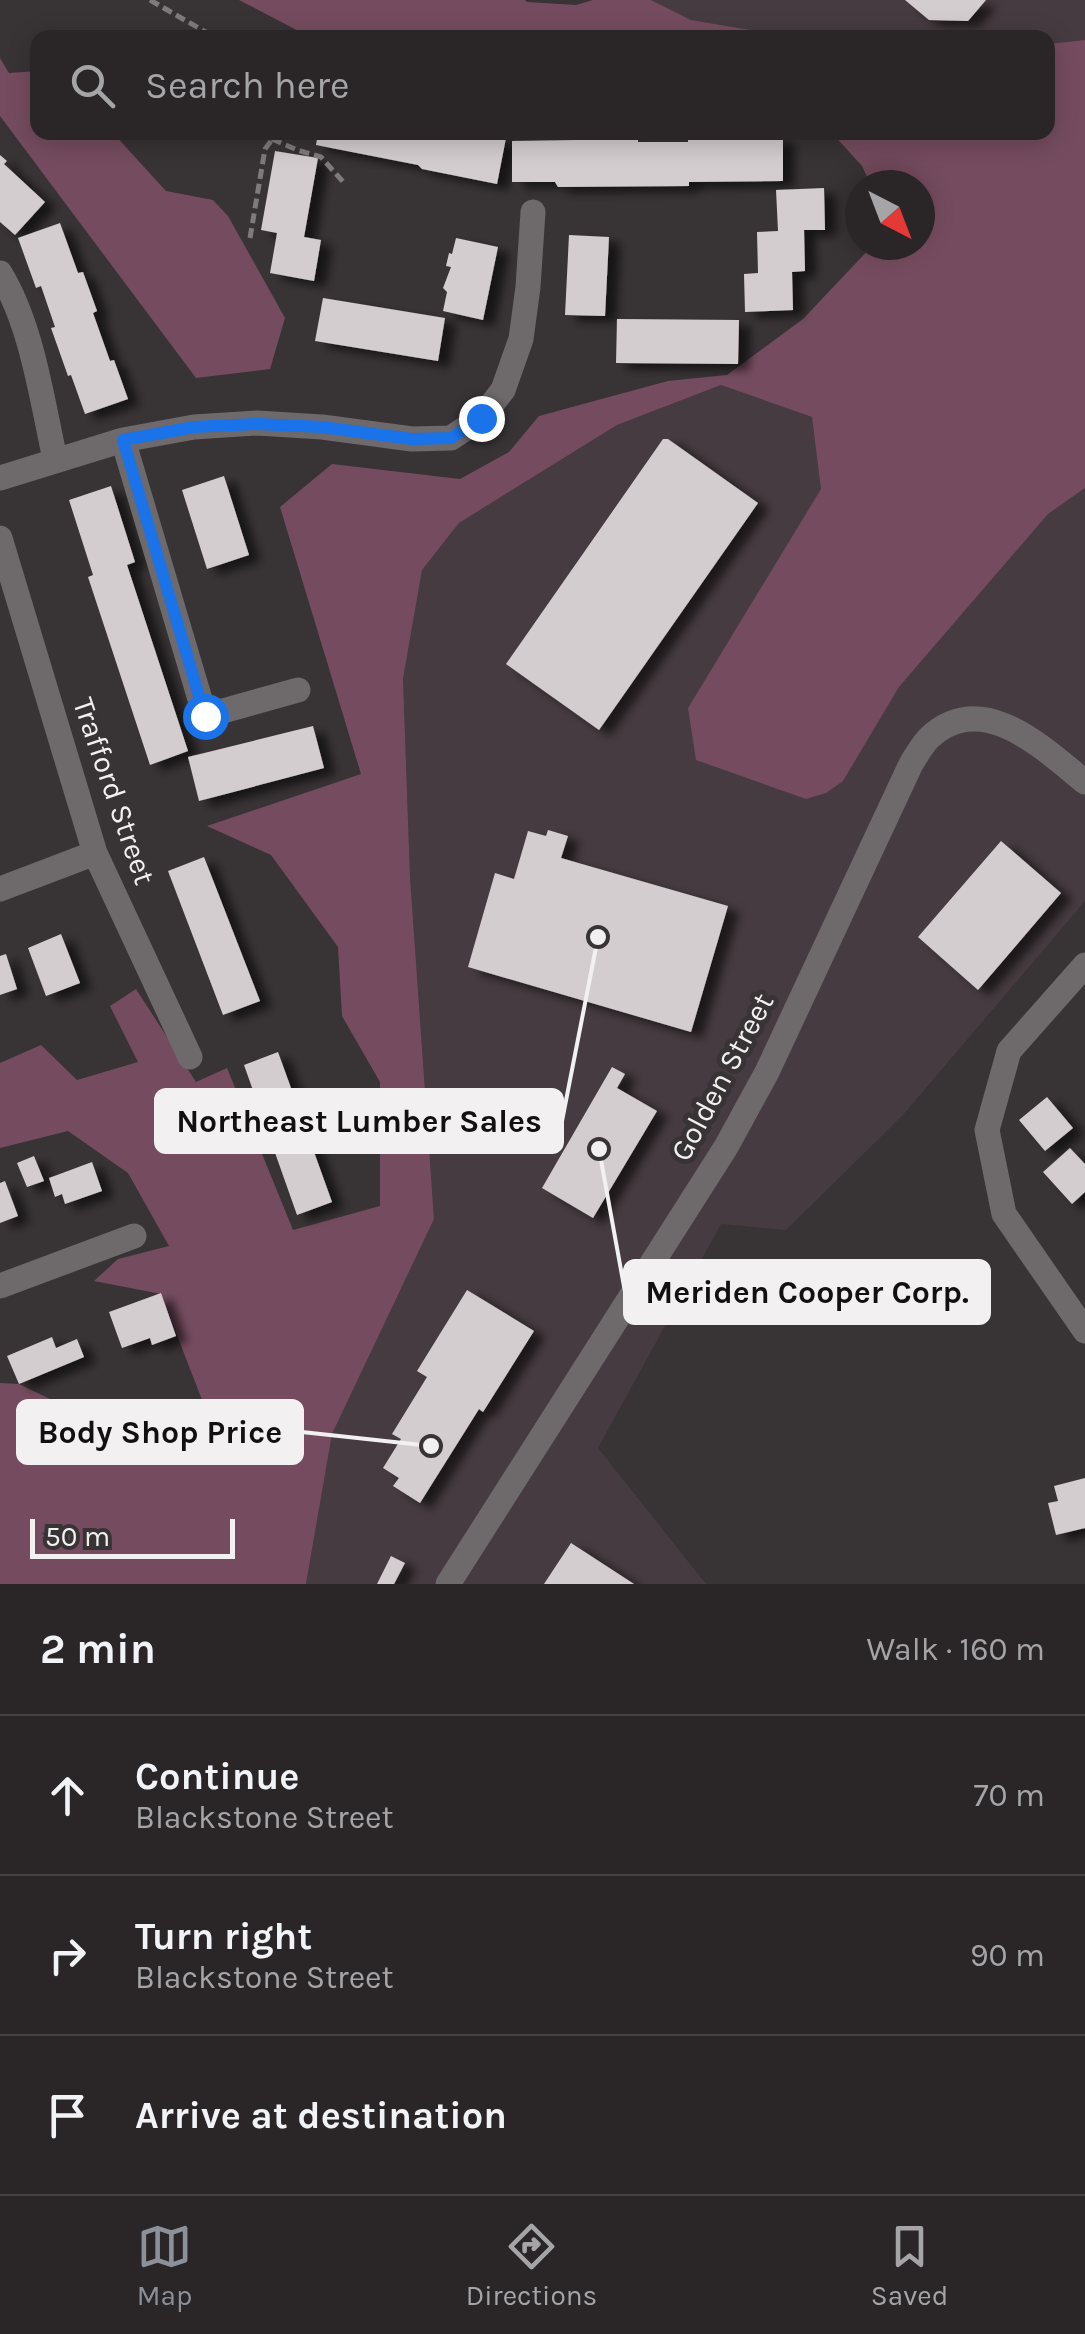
<!DOCTYPE html>
<meta charset="utf-8">
<style>
:root{--surface:#2a2628;--page:#363234;--text:#f1f3f6;--muted:#a5a5a8;--line:#464345;--accent:#8c9099}
body{margin:0;font-family:Karla,sans-serif;background:var(--page);color:var(--text)}
.compass{position:absolute;left:845px;top:170px;width:90px;height:90px;border-radius:50%;background:var(--surface);box-shadow:0 5px 25px #0003;rotate:138deg}
.scale{position:absolute;left:30px;bottom:25px;width:205px;box-sizing:border-box;padding-left:10px;border:5px solid #f3f0f1;border-top:0;font-size:28px;line-height:35px;white-space:nowrap;color:#f3f0f1;-webkit-text-stroke:8px #383335;paint-order:stroke}
.stop{position:absolute;width:30px;height:30px;margin:-22px;border:8px solid #1a73e8;border-radius:50%;background:#fff}
.stop.end{background:#1a73e8;border-color:#fff;box-shadow:0 2px 10px #0008}
.list{margin:0;padding:0;list-style:none}
h2{display:flex;justify-content:space-between;align-items:center;height:130px;margin:0;padding:0 40px;font-size:42px}
h2 small{font-size:32px;font-weight:400;color:var(--muted)}
.list li{display:grid;grid-template-columns:65px 1fr auto;gap:30px;align-items:center;box-sizing:border-box;height:160px;padding:0 40px;border-top:2px solid var(--line)}
.list b{display:block;font-size:38px;white-space:nowrap}
.list p{margin:0;font-size:32px;white-space:nowrap;color:var(--muted)}
.list em{font-size:32px;font-style:normal;color:var(--muted)}
.icon{flex:none;width:55px;height:55px;fill:none;stroke:currentColor;stroke-width:2;stroke-linecap:round;stroke-linejoin:round}
.map{position:relative;flex:none;width:1085px;height:1584px;overflow:hidden}
.search{position:absolute;background:var(--surface);box-shadow:0 5px 25px #0003;left:30px;right:30px;top:30px;height:110px;display:flex;align-items:center;gap:25px;box-sizing:border-box;padding:0 35px;border-radius:20px;color:var(--muted);font-size:38px}
.sheet{height:610px;background:var(--surface)}
nav{display:flex;justify-content:space-around;align-items:center;box-sizing:border-box;height:140px;border-top:2px solid var(--line);background:var(--surface);font-size:28px;color:var(--muted)}
nav a{display:grid;justify-items:center;gap:5px}
nav .on{color:var(--accent)}
.map>svg:first-child{display:block}
.built{fill:#463b40}
.green{fill:#754c5f}
.building{fill:#d4cdd0;filter:url(#shadow)}
.lines{fill:none;stroke-linecap:round;stroke-linejoin:round}
.path{stroke:#7f7b7c;stroke-width:5;stroke-dasharray:10 5;stroke-linecap:butt}
.street{stroke:#6e696b;stroke-width:25}
.route{stroke:#1a73e8;stroke-width:12}
.labels{text-anchor:middle;dominant-baseline:central;stroke-width:10;stroke-linejoin:round;paint-order:stroke}
.street-label{font-size:30px;fill:#f3f0f1;stroke:#383335}
.leader{fill:none;stroke:#f3f0f1;stroke-width:4}
.callout-dot{fill:#f3f0f1;stroke:#383335;stroke-width:4}
.callout{fill:#f3f0f1;stroke:#f3f0f1;stroke-width:4}
.callout-label{font-size:32px;text-anchor:middle;font-weight:bold;fill:#111}
</style>
<div class="map">
<svg width="1085" height="1584" viewBox="0 0 1085 1584">
<defs>
<filter id="shadow"><feDropShadow dx="11" dy="6" stdDeviation="5" flood-color="#0009"/></filter>
</defs>
<rect width="100%" height="100%" fill="#383335"/>
<path class="built" d="M651 0H1085V40L1048 44V38L792 37 691 20Z
M721 385 812 417 822 488 688 709 843 781 899 687 1048 514 1085 488V901L903 1115 786 1230 721 1224 598 1448 706 1584H306L332 1434 434 1219 410 877 403 679 422 570 459 523 617 425Z"/>
<path class="green" d="M239 0H525L527 2 576 5 593 0H651L691 20 792 37H310Z
M1085 40V488L1048 514 899 687 843 781 826 793 806 799 696 760 688 708 821 489 812 417 721 385 617 425 459 523 422 570 403 679 410 877 434 1219 332 1434 306 1584H0V1383L19 1384 147 1446 204 1405 161 1294 94 1281 118 1259 169 1246 128 1173 68 1131 0 1148V1063L41 1045 77 1080 138 1062 110 1006 136 989 196 1082 227 1068 293 1230 380 1206V1082L342 1016 338 947 271 855 207 826 361 774 280 507 332 464 460 479 509 452 539 416 668 381 727 375 803 319 873 245H920V185H871L862 166 832 133 1048 132V44Z
M0 58 9 73 37 71 38 132 113 133 166 191 213 200 228 216 285 318 270 369 196 378 0 116Z"/>
<path class="building" d="M905 0H986L968 21 929 20Z
M318 132H477L506 138 497 184 422 169 418 165 316 145Z
M688 137H783V181L689 182V186L558 187 555 182H512V141L638 139V142H688Z
M275 151 318 158 304 237 321 240 314 281 270 273 277 233 261 230Z
M0 155 7 161 4 164 45 202 15 235 0 222Z
M824 188 825 230H804L805 271 792 272 793 310 745 312 744 274 758 273 757 232 778 231 776 190Z
M60 223 78 273 83 272 97 311 93 313 110 361 114 360 128 399 85 414 71 375 68 376 51 328 55 327 41 286 36 288 18 238Z
M569 235 609 237 605 316 565 315Z
M456 238 498 247 483 320 443 311 447 292 443 288 451 267 446 266 449 253 452 254Z
M323 298 445 318 438 361 315 341Z
M617 319 739 320 738 364 616 363Z
M663 439H668L758 503 599 730 506 664Z
M224 476 249 555 207 569 182 490Z
M111 486 135 562 127 565 188 751 150 765 88 577 93 575 69 500Z
M313 726 324 768 199 801 188 757Z
M548 830 568 836 561 858 728 906 691 1032 468 967 495 873 514 879 528 831 546 836Z
M1001 841 1061 893 978 990 918 937Z
M204 857 260 1001 223 1015 168 871Z
M61 934 80 983 46 996 28 948Z
M6 954 17 989 0 995V956Z
M278 1052 332 1202 297 1215 244 1065Z
M612 1067 625 1074 617 1088 657 1111 593 1218 542 1188Z
M1047 1097 1073 1128 1045 1151 1019 1120Z
M1070 1148 1085 1164V1192L1072 1204 1043 1172Z
M34 1156 44 1181 27 1187 17 1163Z
M92 1162 102 1191 65 1204 62 1194 55 1197 49 1178Z
M5 1181 18 1216 0 1223V1183Z
M467 1290 534 1331 483 1412 479 1409 420 1503 393 1486 399 1478 383 1468 401 1439 392 1434 427 1377 417 1371Z
M161 1293 176 1336 152 1345 150 1338 122 1348 109 1312Z
M52 1337 56 1348 77 1339 84 1357 19 1384 7 1356Z
M1085 1478V1528L1056 1535 1048 1503 1058 1501 1054 1486Z
M571 1543 634 1584H544Z
M391 1556 405 1563 394 1584H377Z"/>
<g class="lines">
<path class="path" d="M150 0 216 38
M272 139 297 150 321 157 345 184
M250 238 265 149 278 132"/>
<path class="street" d="M0 273C32 325 42 400 55 459
M123 440 205 716 298 690
M0 478 123 440 194 427 257 423 322 427 412 439 451 438 481 418 503 390 521 339 528 287 533 212
M0 538 95 853 190 1057
M0 889 95 853
M1085 965 1009 1051 987 1130 1004 1214 1085 1331
M0 1286 134 1236
M448 1584 726 1147 767 1072 911 764C916 756 922 745 929 738 982 688 1043 748 1085 782"/>
</g>
<g class="lines">
<path class="route" d="M205 716 123 440 194 427 258 424 322 427 412 439 451 438 481 418"/>
</g>
<g class="labels">
<g class="street-label">
<text transform="translate(114 791) rotate(71)">Trafford Street</text>
<text transform="translate(722 1077) rotate(-62)">Golden Street</text>
</g>
</g>
<path class="leader" d="M598 937L562 1121M599 1149L625 1292M431 1446L302 1432"/>
<g class="callout-dot">
<circle cx="598" cy="937" r="10"/>
<circle cx="599" cy="1149" r="10"/>
<circle cx="431" cy="1446" r="10"/>
</g>
<g class="callout">
<rect x="156" y="1090" width="406" height="62" rx="10"/>
<rect x="625" y="1261" width="364" height="62" rx="10"/>
<rect x="18" y="1401" width="284" height="62" rx="10"/>
</g>
<g class="callout-label">
<text x="359" y="1132">Northeast Lumber Sales</text>
<text x="807" y="1303">Meriden Cooper Corp.</text>
<text x="160" y="1443">Body Shop Price</text>
</g>
</svg>
<svg class="compass" viewBox="-18 -18 36 36"><path d="M0-13l5 13h-10z" fill="#e53935"/><path d="M0 13l5-13h-10z" fill="#a5a5a8"/></svg>
<div class="scale">50 m</div>
<div class="stop" style="left:205px;top:716px"></div>
<div class="stop end" style="left:481px;top:418px"></div>
<div class="search"><svg class="icon" aria-label="search" viewBox="0 0 24 24"><circle cx="10" cy="10" r="6"/><path d="M15 15l6 6"/></svg>Search here</div>
</div>
<section class="sheet">
<h2>2 min<small>Walk · 160 m</small></h2>
<ul class="list">
<li><svg class="icon" aria-label="ahead" viewBox="0 0 24 24"><path d="M12 20V5M6 11l6-6 6 6"/></svg><div><b>Continue</b><p>Blackstone Street</p></div><em>70 m</em></li>
<li><svg class="icon" aria-label="right" viewBox="0 0 24 24"><path d="M7 20v-9h11M14 6l5 5-5 5"/></svg><div><b>Turn right</b><p>Blackstone Street</p></div><em>90 m</em></li>
<li><svg class="icon" aria-label="arrive" viewBox="0 0 24 24"><path d="M6 21V4h12l-3 4 3 4H6"/></svg><div><b>Arrive at destination</b></div></li>
</ul>
</section>
<nav>
<a class="on"><svg class="icon" aria-label="map" viewBox="0 0 24 24"><path d="M3 6l6-2 6 2 6-2v14l-6 2-6-2-6 2zM9 4v14M15 6v14"/></svg>Map</a>
<a><svg class="icon" aria-label="directions" viewBox="0 0 24 24"><path d="M12 3l9 9-9 9-9-9zM9 14v-3h6M13 9l2 2-2 2"/></svg>Directions</a>
<a><svg class="icon" aria-label="saved" viewBox="0 0 24 24"><path d="M7 4h10v16l-5-4-5 4z"/></svg>Saved</a>
</nav>
